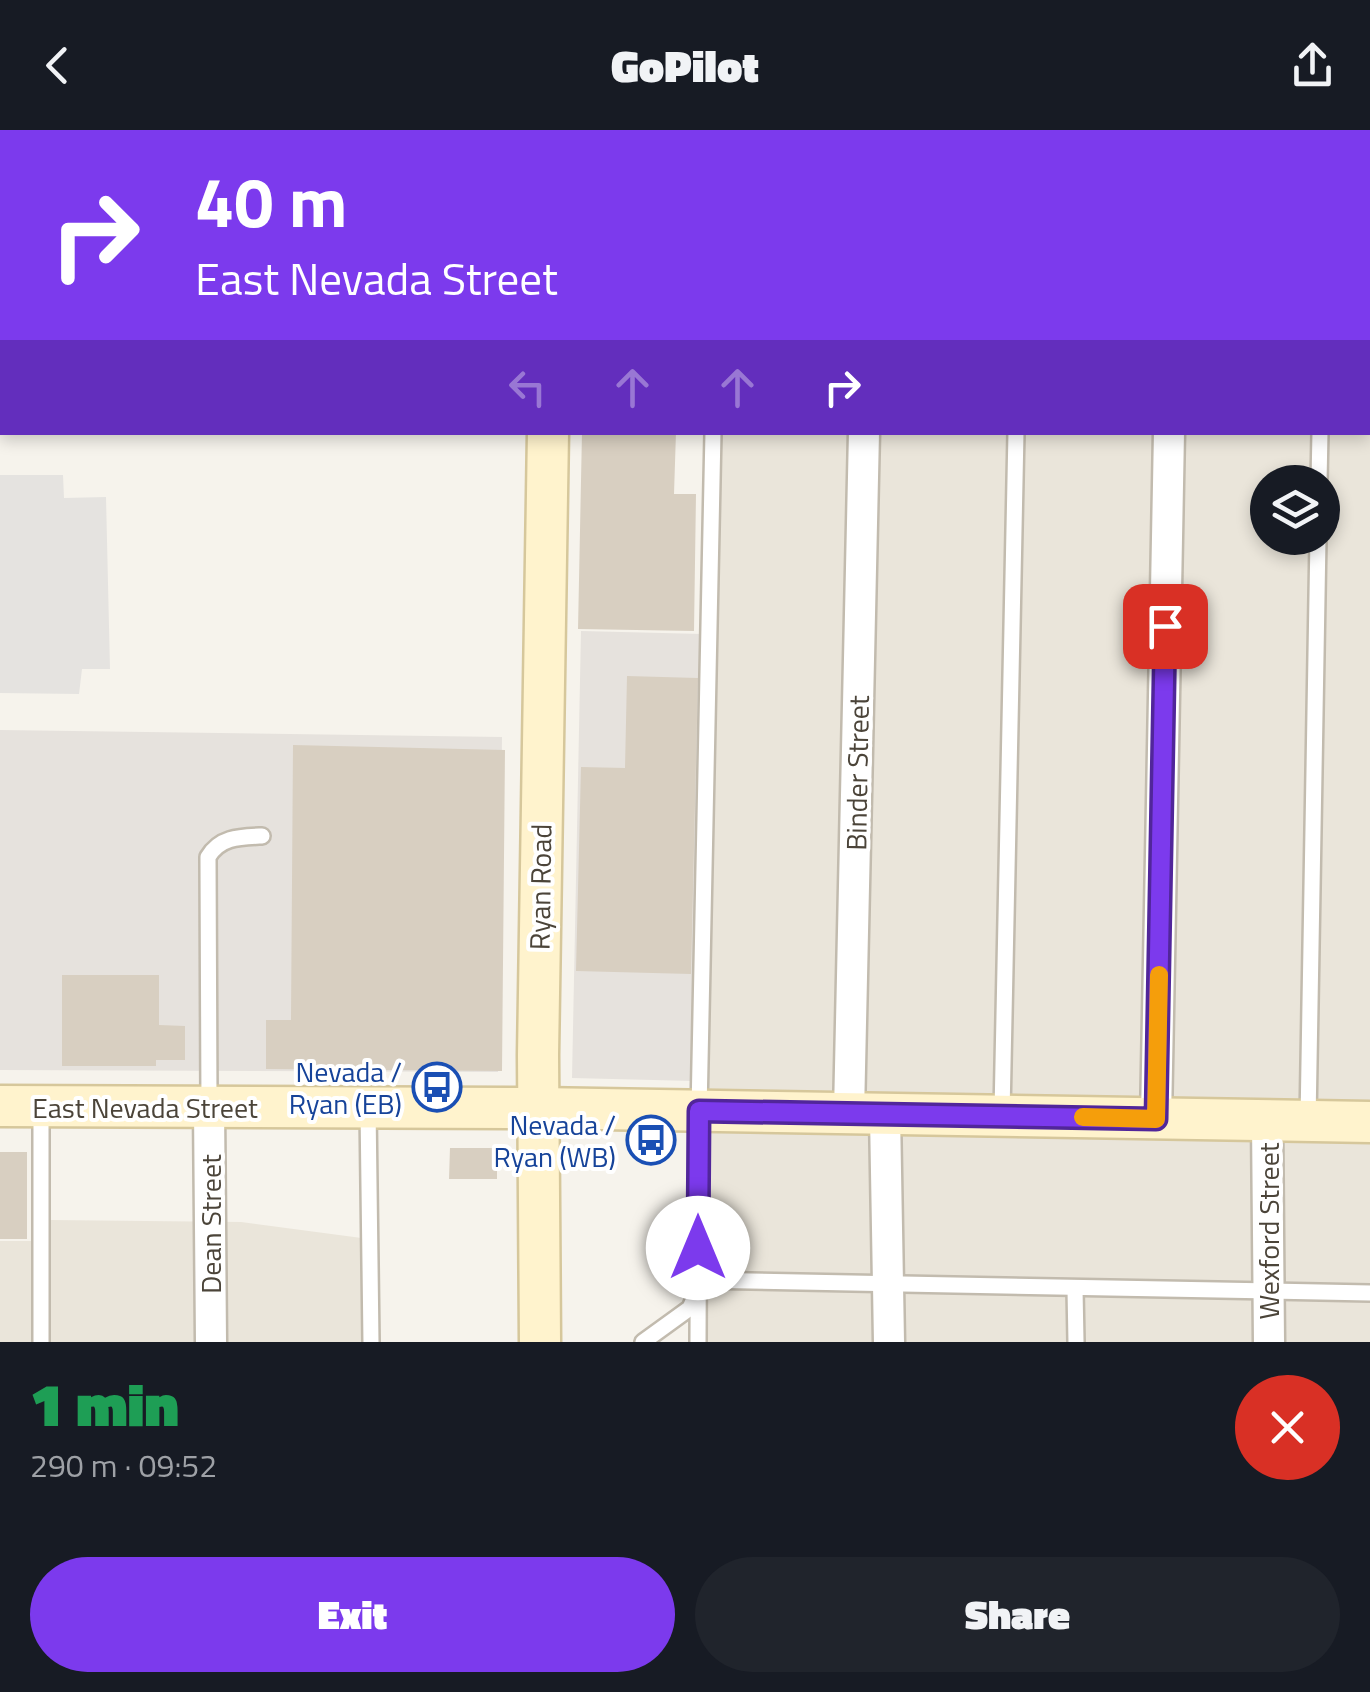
<!DOCTYPE html>
<html lang="en">
<head>
<meta charset="utf-8">
<style>
	body { margin:0; font-family:"Titillium Web",sans-serif; background:#20242c; color:#f1f3f6; height:100vh; display:flex; flex-direction:column; font-size:38px; white-space:nowrap }
	* { box-sizing:border-box; margin:0 }
	p { font-size:32px; color:#9ea1a6 }
	.icon { flex:none; width:55px; height:55px; fill:none; stroke:currentColor; stroke-width:2; stroke-linecap:round; stroke-linejoin:round }
	.map { position:relative; height:1212px; overflow:hidden }
	.drawer { display:flex; flex-direction:column; background:#171b24; flex:1 }
	.drawer>* { flex:none }
	.top-card { position:absolute; left:0px; top:0px; width:1370px; height:305px; box-shadow:0 5px 15px #0003; background:#7c3aed; color:#fff; overflow:hidden }
	.controls { position:absolute; left:1250px; top:335px; display:grid; gap:20px }
	.controls a { display:grid; place-items:center; width:90px; height:90px; border-radius:50%; background:#171b24; box-shadow:0 5px 15px #0003; font-size:50px }
	.pin { position:absolute; display:grid; place-items:center; width:85px; height:85px; color:#fff; margin:-42px; border-radius:20px; box-shadow:0 5px 15px #0006 }
	.me { position:absolute; width:110px; margin:-55px; rotate:0deg; stroke-linejoin:round; filter:drop-shadow(0 0 8px #0008) }
	.turn { display:flex; align-items:center; gap:35px; height:210px; padding:0 30px; font-size:45px }
	.turn .icon { width:130px; height:130px; stroke-width:2.5 }
	.turn b { display:block; font-size:70px; line-height:85px }
	.lanes { display:flex; align-items:center; height:95px; padding:0 30px; background:#0003; justify-content:center; gap:50px; direction:ltr }
	.lanes .off { opacity:.35 }
	.round { display:grid; place-items:center; flex:none; width:105px; height:105px; border-radius:52px; background:#20242c }
	.head { display:flex; align-items:center; justify-content:space-between; height:170px; padding:0 30px }
	h1 { font-size:60px; font-weight:800; line-height:75px; color:#1e9e55 }
	.action { display:flex; gap:20px; margin-top:auto; padding:20px 30px }
	.action a { flex:1; height:115px; border-radius:60px; background:#7c3aed; color:#fff; font-size:40px; font-weight:800; line-height:115px; text-align:center }
	.action a+a { background:#20242c; color:#f1f3f6 }
	header { display:flex; justify-content:space-between; align-items:center; height:130px; padding:0 30px; background:#171b24; font-size:45px; font-weight:800 }
	.map>svg:first-child { display:block }
	.residential { fill:#eae5da; fill-rule:evenodd }
	.industrial { fill:#e6e2dd }
	.parking { fill:#e5e3e0 }
	.building { fill:#d8cfc1 }
	.lines { fill:none; stroke-linecap:round; stroke-linejoin:round }
	.lane-casing { stroke:#c2bbae; stroke-width:20 }
	.street-casing { stroke:#c2bbae; stroke-width:35 }
	.secondary-casing { stroke:#d6c79b; stroke-width:45 }
	.lane { stroke:#fff; stroke-width:15 }
	.street { stroke:#fff; stroke-width:30 }
	.secondary { stroke:#fff3cd; stroke-width:40 }
	.route-casing { stroke:#51269a; stroke-width:25 }
	.route { stroke:#7c3aed; stroke-width:18 }
	.slow { stroke:#f59e0b; stroke-width:18 }
	.labels { text-anchor:middle; dominant-baseline:central; stroke-width:8; stroke-linejoin:round; paint-order:stroke }
	.street-label { font-size:28px; fill:#4b4439; stroke:#fff }
	.transit-label { font-size:28px; fill:#164399; stroke:#fff; text-anchor:end }
</style>
</head>
<body>
<header><svg class="icon" aria-label="back" viewBox="0 0 24 24"><path d="M15 5l-7 7 7 7"/></svg>GoPilot<svg class="icon" aria-label="share" viewBox="0 0 24 24"><path d="M12 15V3M7 8l5-5 5 5M5 13v7h14v-7"/></svg></header>
<div class="map">
<svg width="1370" height="1212" viewBox="0 0 1370 1212">
	<rect width="100%" height="100%" fill="#f6f3ec"/>
	<g class="residential">
		<path d="M705,0H1370V1212H692L703,504V303L1368,302V2ZM1268,352H1322V408H1268Z"/>
		<path d="M50,1090L241,1092L369,1109L368,1212H0V1111H50Z"/>
	</g>
	<g class="industrial">
		<path d="M581,501L703,504L694,951L572,948Z"/>
		<path d="M0,600L502,607L498,942L0,940Z"/>
	</g>
	<path class="parking" d="M0,345H63L64,368L106,367L110,539H82L79,564L0,563Z"/>
	<g class="building">
		<path d="M582,302H676L674,364H696L694,501L578,499Z"/>
		<path d="M627,546L698,548L691,844L576,841L581,637L625,638Z"/>
		<path d="M293,615L505,620L502,941L266,939V890H291Z"/>
		<path d="M62,845H159V895L185,896V930H156V936H62Z"/>
		<path d="M450,1018H497V1049H449Z"/>
		<rect x="0" y="1022" width="27" height="87"/>
	</g>
	<g class="lines">
		<g class="lane-casing">
			<g id="lane">
				<path d="M1368,66H1370"/>
				<path d="M1319,352L1320,302"/>
				<path d="M209,973L208,727C220,707 239,707 262,706"/>
				<path d="M368,977L371,1212"/>
				<path d="M41,980V1212"/>
				<path d="M1002,983L1016,302"/>
				<path d="M1308,991L1318,408"/>
				<path d="M698,1150L1370,1163"/>
				<path d="M1075,1159L1076,1212"/>
				<path d="M643,1212L690,1178L696,1164"/>
				<path d="M698,1212L699,981L713,302"/>
			</g>
		</g>
		<g class="street-casing">
			<g id="street">
				<path d="M1368,210H1370"/>
				<path d="M209,977L211,1212"/>
				<path d="M849,983L864,302"/>
				<path d="M885,984L889,1212"/>
				<path d="M1156,989L1169,302"/>
				<path d="M1267,990L1269,1212"/>
			</g>
		</g>
		<g class="secondary-casing">
			<g id="secondary">
				<path d="M553,2V0"/>
				<path d="M0,976L539,978L1370,992"/>
				<path d="M540,1212L538,925L548,302"/>
			</g>
		</g>
		<use href="#lane" class="lane"/>
		<use href="#street" class="street"/>
		<use href="#secondary" class="secondary"/>
	</g>
	<g class="lines">
		<g class="route-casing">
			<path id="route" d="M698,1118L699,981L1156,989L1165,496"/>
		</g>
		<use href="#route" class="route"/>
		<path class="slow" d="M1083,987L1156,989L1159,845"/>
	</g>
	<defs>
		<g id="bus-ring" transform="scale(2.5)"><circle r="9.5" fill="#fff" stroke="#1a4fb4" stroke-width="1.5"/><path d="M-5-6H5V4H4V6H2V4H-2V6H-4V4H-5ZM-3.5-4V0h7V-4ZM-3.5 1.2v1.5H-2V1.2ZM2 1.2v1.5H3.5V1.2Z" fill="#1a4fb4"/></g>
	</defs>
	<g fill-rule="evenodd">
		<use href="#bus-ring" x="437" y="957"/>
		<use href="#bus-ring" x="651" y="1010"/>
	</g>
	<g class="labels">
		<g class="street-label">
			<text transform="translate(857 643) rotate(-89)">Binder Street</text>
			<text transform="translate(540 757) rotate(-89)">Ryan Road</text>
			<text x="145" y="977">East Nevada Street</text>
			<text transform="translate(210 1094) rotate(-90)">Dean Street</text>
			<text transform="translate(1268 1101) rotate(-90)">Wexford Street</text>
		</g>
		<g class="transit-label">
			<text x="402" y="941">Nevada /<tspan x="402" dy="32">Ryan (EB)</tspan></text>
			<text x="616" y="994">Nevada /<tspan x="616" dy="32">Ryan (WB)</tspan></text>
		</g>
	</g>
</svg>
<div class="controls">
<a><svg class="icon" aria-label="layers" viewBox="0 0 24 24"><path d="M12 4l9 5-9 5-9-5zM3 14l9 5 9-5"/></svg></a>
</div>
<div class="pin" style="left:1165px;top:496px;background:#d93025"><svg class="icon" aria-label="arrive" viewBox="0 0 24 24"><path d="M6 21V4h12l-3 4 3 4H6"/></svg></div>
<svg class="me" style="left:698px;top:1118px" viewBox="-20 -20 40 40"><circle r="19" fill="#fff"/><path d="M0-13L10 11 0 6-10 11z" fill="#7c3aed"/></svg>
<div class="top-card">
<div class="turn"><svg class="icon" aria-label="right" viewBox="0 0 24 24"><path d="M7 20v-9h11M14 6l5 5-5 5"/></svg><div><b>40 m</b>East Nevada Street</div></div>
<div class="lanes"><svg class="icon off" aria-label="left" viewBox="0 0 24 24"><path d="M17 20v-9H6M10 6l-5 5 5 5"/></svg><svg class="icon off" aria-label="ahead" viewBox="0 0 24 24"><path d="M12 20V5M6 11l6-6 6 6"/></svg><svg class="icon off" aria-label="ahead" viewBox="0 0 24 24"><path d="M12 20V5M6 11l6-6 6 6"/></svg><svg class="icon" aria-label="right" viewBox="0 0 24 24"><path d="M7 20v-9h11M14 6l5 5-5 5"/></svg></div>
</div>
</div>
<section class="drawer">
<div class="head"><div><h1>1 min</h1><p>290 m · 09:52</p></div><a class="round" style="background:#d93025;color:#fff"><svg class="icon" aria-label="close" viewBox="0 0 24 24"><path d="M6 6l12 12M18 6L6 18"/></svg></a></div>
<div class="action"><a>Exit</a><a>Share</a></div>
</section>
</body>
</html>
